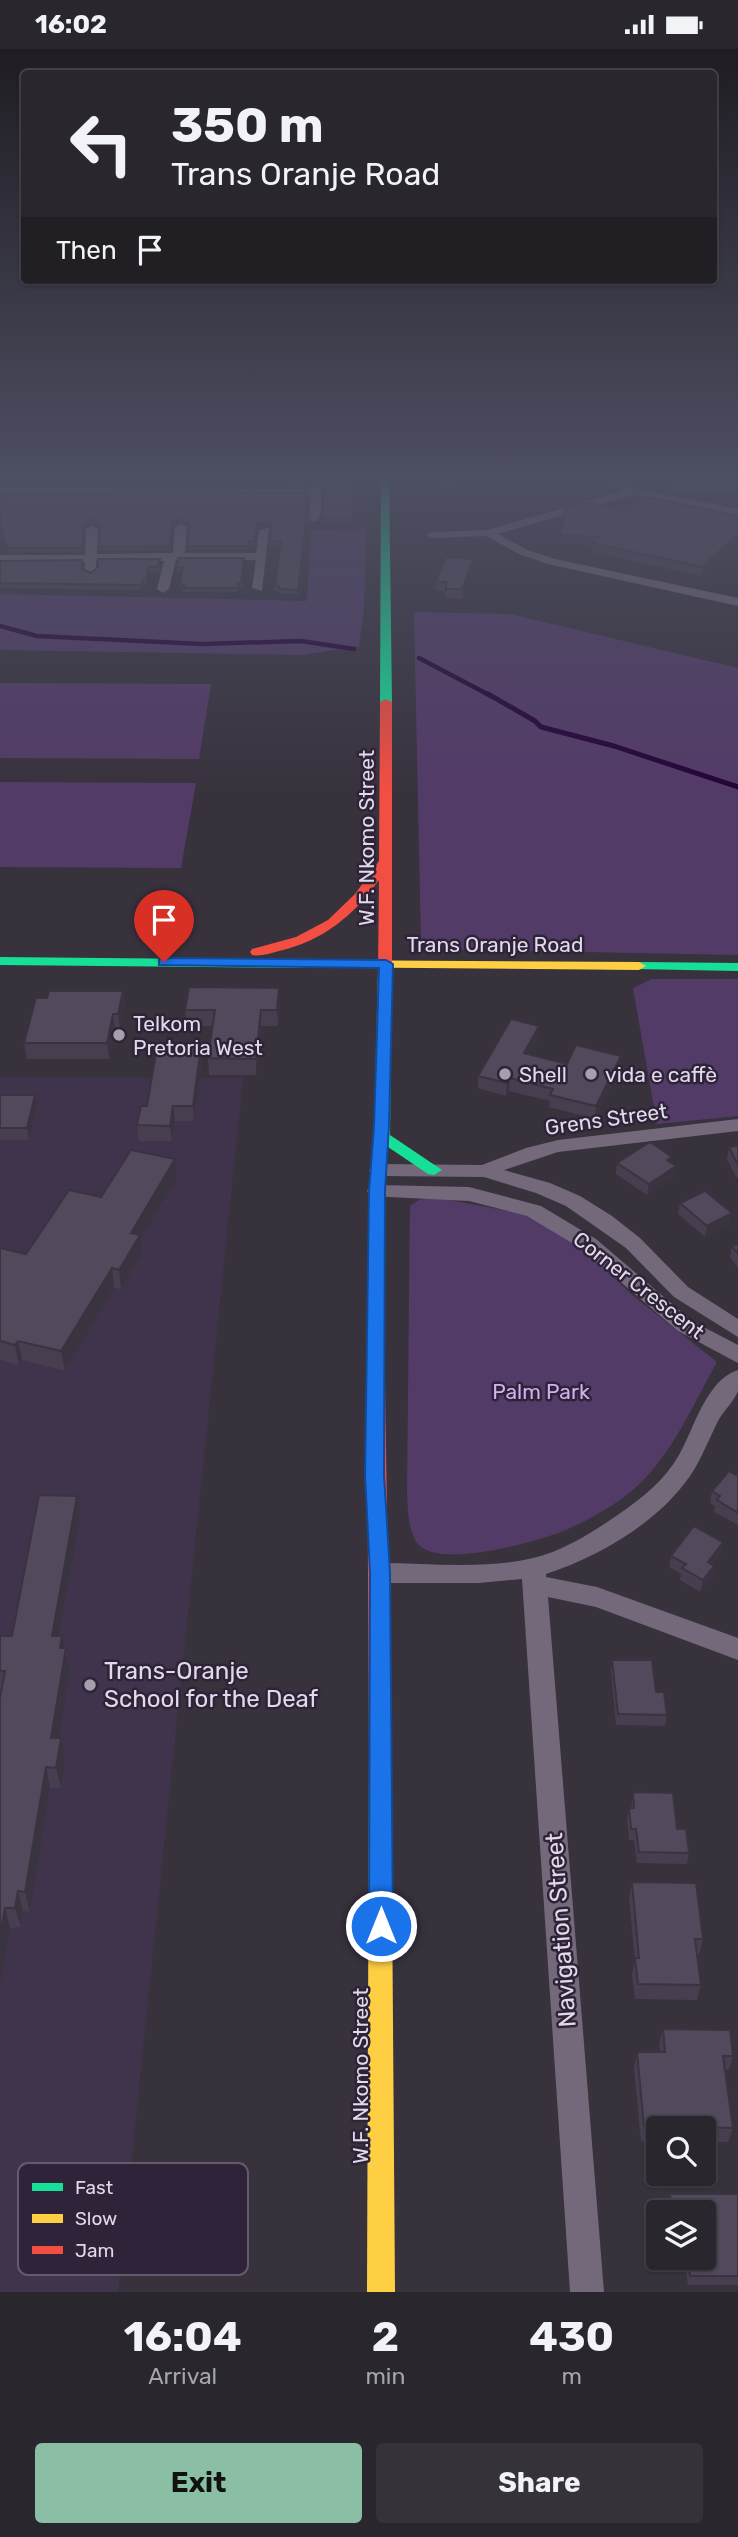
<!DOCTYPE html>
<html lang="en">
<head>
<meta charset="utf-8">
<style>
	body { margin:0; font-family:Rubik,sans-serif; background:#36323a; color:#f1f3f6; height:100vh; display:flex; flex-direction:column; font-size:26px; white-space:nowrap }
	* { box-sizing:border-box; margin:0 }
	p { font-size:23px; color:#a5a5aa }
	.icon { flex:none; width:38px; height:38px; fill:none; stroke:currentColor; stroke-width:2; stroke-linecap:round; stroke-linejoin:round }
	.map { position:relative; height:2243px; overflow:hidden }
	.sheet { display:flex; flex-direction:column; background:#2a262e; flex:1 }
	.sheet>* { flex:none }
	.banner { position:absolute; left:21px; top:21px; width:696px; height:214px; border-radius:7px; box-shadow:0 2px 5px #0004,0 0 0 2px #46434a; background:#2a262e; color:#f1f3f6; overflow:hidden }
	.fabs { position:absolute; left:646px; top:2067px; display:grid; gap:14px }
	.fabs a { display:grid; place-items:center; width:70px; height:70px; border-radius:7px; background:#2a262e; box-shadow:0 2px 5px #0004,0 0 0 2px #46434a; font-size:35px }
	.pin { position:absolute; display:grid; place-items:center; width:60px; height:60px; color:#fff; margin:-72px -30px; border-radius:50% 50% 50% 0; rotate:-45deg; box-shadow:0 0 7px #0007 }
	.pin .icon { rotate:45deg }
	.me { position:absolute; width:77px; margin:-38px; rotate:0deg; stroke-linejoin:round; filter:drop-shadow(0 0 5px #0008) }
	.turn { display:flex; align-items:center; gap:24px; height:147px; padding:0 35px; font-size:32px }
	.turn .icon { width:91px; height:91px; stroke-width:2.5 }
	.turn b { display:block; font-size:49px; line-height:60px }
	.then { display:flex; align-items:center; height:66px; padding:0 35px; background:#0003; gap:14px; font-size:26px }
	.eta { display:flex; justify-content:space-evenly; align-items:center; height:119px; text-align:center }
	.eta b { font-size:42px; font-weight:700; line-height:49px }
	.action { display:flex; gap:14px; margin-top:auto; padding:14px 35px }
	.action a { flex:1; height:80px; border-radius:7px; background:#8abfa5; color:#111; font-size:28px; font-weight:700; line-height:80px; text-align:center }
	.action a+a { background:#36323a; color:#f1f3f6 }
	.status { display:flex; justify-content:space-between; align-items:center; height:49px; padding:0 35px; background:#2a262e; direction:ltr }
	.status svg { height:19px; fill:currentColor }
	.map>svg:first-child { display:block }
	.built { fill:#40334c }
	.green { fill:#533b68 }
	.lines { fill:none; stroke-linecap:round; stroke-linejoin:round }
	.stream-far1 { stroke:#250439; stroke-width:4.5 }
	.stream { stroke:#250439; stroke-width:5 }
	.street { fill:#73697a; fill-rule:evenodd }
	.fast { fill:#16e098; fill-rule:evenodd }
	.slow { fill:#ffcf43; fill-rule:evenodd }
	.jam { fill:#f24e42; fill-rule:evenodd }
	.wall { fill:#473f4f }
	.shaded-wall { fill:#3a3340 }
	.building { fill:#53495c; stroke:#3a3340; stroke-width:2 }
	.route { fill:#1a73e8; stroke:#114b97; stroke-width:2 }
	.poi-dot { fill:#a69fac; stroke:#2e2338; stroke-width:2.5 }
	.labels { text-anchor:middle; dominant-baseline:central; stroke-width:5; stroke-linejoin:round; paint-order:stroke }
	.street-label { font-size:21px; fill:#e1dae8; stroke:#2e2338 }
	.poi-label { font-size:21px; fill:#e1dae8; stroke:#2e2338; text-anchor:start }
	.park-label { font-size:21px; fill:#d1b0f0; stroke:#2e2338 }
	.near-poi-label { font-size:24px; fill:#e1dae8; stroke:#2e2338; text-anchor:start }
	.near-street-label { font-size:24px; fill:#e1dae8; stroke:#2e2338 }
	.key { fill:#2e2338; stroke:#645a6d; stroke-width:2 }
	.key-label { font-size:19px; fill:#e1dae8 }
</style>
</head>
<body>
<div class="status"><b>16:02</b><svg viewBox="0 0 49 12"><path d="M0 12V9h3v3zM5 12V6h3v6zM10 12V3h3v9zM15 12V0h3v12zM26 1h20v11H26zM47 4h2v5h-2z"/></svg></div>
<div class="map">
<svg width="738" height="2243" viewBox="0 0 738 2243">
	<rect width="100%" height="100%" fill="#38323d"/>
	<path class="built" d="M0,1028L243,1029L118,2243H0Z"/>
	<g class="green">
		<path d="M366,480L364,559L359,597L303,606L0,601V545L307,552L311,481Z"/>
		<path d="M414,563L510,565L738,619V906L431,900L421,894Z"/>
		<path d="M0,634L211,635L199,710L0,709Z"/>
		<path d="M0,733L196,734L181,819L0,818Z"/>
		<path d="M652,930H738V1067L657,1075L633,939Z"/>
		<path d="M433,1148L520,1164L551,1178L586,1201L632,1246L717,1313C691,1359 668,1416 624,1448C608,1460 586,1472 568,1480C540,1492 443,1520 419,1496C408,1484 408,1461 407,1445L410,1157L419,1151Z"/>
	</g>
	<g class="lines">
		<g class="stream-far1">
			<path d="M0,577L37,587L202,595L301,592L354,600"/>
			<path d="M419,609L491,647"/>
		</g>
		<path class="stream" d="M488,645L535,672L541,678L614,697L738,738"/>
		<g class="street">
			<path d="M313,426H323L320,470L314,473L308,470L311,446L0,445V439L311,440Z"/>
			<path d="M597,426H610L636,440L738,460V466L633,446L498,485L527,501L555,510L738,549V557L548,515L519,505L486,487L432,489L426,486L432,483L487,481L624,442Z"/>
			<path d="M181,475L187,478L185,504H256L259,481L269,479L262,542L252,539L256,511H176L169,540L163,544L157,540L164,512H96V523L90,527L84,523L85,513L0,514V506H85L86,480L92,477L98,480L97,505L173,504L175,478Z"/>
			<path d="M738,1070V1082L558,1103L504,1121L550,1134L580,1147L612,1167L640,1189L688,1238L738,1270V1288L674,1248L626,1199L566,1157L536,1144L484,1128L379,1127L372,1125L369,1121L372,1117L379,1115L482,1116L526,1099L558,1091Z"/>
			<path d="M377,1136L469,1138L541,1157L596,1190L692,1272L738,1296V1314L678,1282L582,1200L527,1167L469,1152L370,1147L367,1142L370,1137Z"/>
			<path d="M738,1321C738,1327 738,1337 738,1342C734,1353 722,1363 717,1374C707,1394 699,1417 684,1435C652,1477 595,1509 546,1525V1528L597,1538L738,1589V1611L596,1558L548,1548L604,2243H570L522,1530L479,1534H380L371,1531L368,1524L371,1517L380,1514C433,1514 493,1522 544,1506C571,1497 596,1481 619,1465C642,1449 665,1431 679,1406C694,1380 706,1331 738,1321Z"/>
		</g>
		<g class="fast">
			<path d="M381,426H389L392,653L386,656L380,653Z"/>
			<path d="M0,908L308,911L315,915L308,919L0,916Z"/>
			<path d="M639,913L738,914V922L634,920L632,917Z"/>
			<path d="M385,916L392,920L390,1086L442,1121L434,1126L428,1125L388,1098L385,1142V1335L382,1340H370L367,1335L369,1142L374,1077L378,920Z"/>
		</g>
		<g class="slow">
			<path d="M308,911L639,913L646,917L639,921L303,918L301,915Z"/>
			<path d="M380,1700L388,1703L391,1710L395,2243H367L369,1710L372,1703Z"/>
		</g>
		<g class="jam">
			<path d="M386,650L392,653V920L385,924L378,920L379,831C353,867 323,892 279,902C270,904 261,908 252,906L250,903L252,900L296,888L328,871L355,845L379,812L380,653Z"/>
			<path d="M376,1328L382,1330L385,1335L391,1710L388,1717L380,1720L372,1717L369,1710L367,1335L370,1330Z"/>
		</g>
	</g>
	<g class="wall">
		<path d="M0,426H311L309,437L0,436Z"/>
		<path d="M355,426L352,473H319V469Z"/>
		<path d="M436,426H456L457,447L445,440H437Z"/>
		<path d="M520,426H571V429L543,437Z"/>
		<path d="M738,426V442H667V429Z"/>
		<path d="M0,443L308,444L306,466L309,469V473H306L298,545H279V542H275L281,496H270L271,479L268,476L257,479L254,496H250L248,501H188L189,476L180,473L172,478L171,501L100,502V480L91,475L83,480L82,503H8L0,478Z"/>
		<path d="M626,462L738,467L702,527L591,503L592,496L560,495V486Z"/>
		<path d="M244,509L242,538H238V543H183V540H180V535L182,523H176V518Z"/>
		<path d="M473,510V519L462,550L446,549V542H435L436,533Z"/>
		<path d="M0,512L82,520L91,524L161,515L159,523L149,522L146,536H143L142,541H108L0,539Z"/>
		<path d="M123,942L125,958L120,981H115L109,1010H27L24,994L47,949Z"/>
		<path d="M280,955L278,977H261L256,1026H209L208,1009L212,977H187L185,961Z"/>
		<path d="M539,977L538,990L529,1006L567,1015L620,1020L595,1070L549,1058L550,1052L509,1042L506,1047L478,1039V1027Z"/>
		<path d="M202,1013L194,1072H175L172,1092H139L137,1076L147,1057Z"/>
		<path d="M0,1046L37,1057L29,1091H0Z"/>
		<path d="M738,1097V1128H736L727,1110L729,1098Z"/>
		<path d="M175,1110L177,1129L141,1190L142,1205L121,1240L114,1239L65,1322L22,1311L19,1316L0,1311V1199L26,1205L101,1148Z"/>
		<path d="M617,1114H671L674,1128L647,1146L616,1125Z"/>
		<path d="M680,1154L730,1176L705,1188L678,1165Z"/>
		<path d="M738,1195V1219L730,1208L732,1197Z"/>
		<path d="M738,1424V1476L714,1463L715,1457L710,1454L712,1442Z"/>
		<path d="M77,1447L80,1468L60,1587L64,1599H66L70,1620L58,1689L65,1710L61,1739H50L30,1863L23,1862L21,1878L10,1879L0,1937L1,1643H0V1587H12Z"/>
		<path d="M723,1493L721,1505L712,1516L714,1517L712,1529L700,1543L680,1531L681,1525L669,1518L671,1507Z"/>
		<path d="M612,1611L667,1666L665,1677L616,1676L611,1622Z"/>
		<path d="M633,1743L677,1780L689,1804L687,1815L637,1814L634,1791H629L627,1770L629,1759H631Z"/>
		<path d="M632,1833L703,1890L699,1906H697L701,1936L697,1951L635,1950L632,1925L635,1912L629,1849Z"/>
		<path d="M663,1980L733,2007L729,2021H725L733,2079L728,2093H704V2079H658V2092H641L634,2018L637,2003H660L659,1995Z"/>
		<path d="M670,2145H738V2236H688L684,2208H704V2163H668L667,2154Z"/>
	</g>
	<g class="shaded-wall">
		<path d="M553,426H571V429L543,437L544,429Z"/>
		<path d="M179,468L180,473L172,478L171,501L172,473Z"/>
		<path d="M90,470L91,475L83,480L82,503L83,475Z"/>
		<path d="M268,472V476L257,479L254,496L257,475Z"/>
		<path d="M738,485V493L702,527L703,518Z"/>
		<path d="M473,510V519L462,550V540Z"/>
		<path d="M279,939L280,955L278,977L277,961Z"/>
		<path d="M123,942L125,958L120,981L118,965Z"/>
		<path d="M261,961V977L256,1026V1010Z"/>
		<path d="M113,965L115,981L109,1010L107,994Z"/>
		<path d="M539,977L538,990L523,1017L524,1004Z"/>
		<path d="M201,998L202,1013L194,1072L193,1057Z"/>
		<path d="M621,1007L620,1020L595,1070L596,1057Z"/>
		<path d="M510,1029L509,1042L506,1047L507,1034Z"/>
		<path d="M35,1046L37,1057L29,1091L27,1079Z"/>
		<path d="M173,1057L175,1072L172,1092L170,1077Z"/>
		<path d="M175,1110L177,1129L141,1190L142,1205L121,1240L119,1221L131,1184Z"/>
		<path d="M676,1117L674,1128L647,1146L649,1135Z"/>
		<path d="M732,1164L730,1176L705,1188L707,1177Z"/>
		<path d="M112,1219L114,1239L65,1322L61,1302Z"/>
		<path d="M18,1292L22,1311L19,1316L15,1296Z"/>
		<path d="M77,1447L80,1468L56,1608L52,1587Z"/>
		<path d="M723,1493L721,1505L705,1525L708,1513Z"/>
		<path d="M714,1517L712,1529L700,1543L703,1531Z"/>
		<path d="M62,1587L70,1620L55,1710L51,1689Z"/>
		<path d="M61,1689L65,1710L61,1739L56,1719Z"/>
		<path d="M46,1718L50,1739L30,1863L25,1843Z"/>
		<path d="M18,1842L23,1862L21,1878L15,1859Z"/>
		<path d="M5,1859L10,1879L0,1937V1886Z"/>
	</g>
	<g class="building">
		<path d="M0,426H310L309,433L0,432Z"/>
		<path d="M325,426H355L352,469H319L323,466Z"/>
		<path d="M437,426H456L458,439L445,432H437Z"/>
		<path d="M539,426H553L544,429Z"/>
		<path d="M679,426H738V435H668L667,429Z"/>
		<path d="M0,443L308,444L305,465L309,469H306L298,541L279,540V537H275L281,492H270L271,475L268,472L257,475L254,492H249L248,497H188L189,472L179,468L172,473L170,497L99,498L100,475L90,470L83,475L82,499H7L0,475Z"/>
		<path d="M646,448L738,467V485L703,518L592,494L599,488L560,486L566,460L588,454L626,462Z"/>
		<path d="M446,508L473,510L462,540H446V533H436Z"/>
		<path d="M178,509H244L241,534H238V539H183L184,536L180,535L183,518H176Z"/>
		<path d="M98,510H160L158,518H148L146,531H143L141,536L0,534V512L82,511V520L91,524L98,518Z"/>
		<path d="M189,938L279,939L277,961H261L256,1010L208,1009L215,961H185Z"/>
		<path d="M49,942H123L118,965H113L107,994H24L36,949H47Z"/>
		<path d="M511,970L539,977L524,1004L567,1015L576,996L621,1007L596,1057L550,1046L553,1040L510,1029L507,1034L478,1027Z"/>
		<path d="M157,998H201L193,1057H173L170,1077L137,1076L141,1057H147Z"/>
		<path d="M0,1046H35L27,1079H0Z"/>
		<path d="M650,1093L672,1108L667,1111L676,1117L649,1135L617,1114Z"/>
		<path d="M738,1097V1116L729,1098Z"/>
		<path d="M131,1101L175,1110L131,1184L140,1186L119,1221L112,1219L61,1302L18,1292L15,1296L0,1292V1199L26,1205L69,1141L101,1148Z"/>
		<path d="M705,1142L732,1164L707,1177L680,1154Z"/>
		<path d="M738,1195V1205L732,1197Z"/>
		<path d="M729,1422L736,1426L738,1424V1464L717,1451L720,1447L712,1442Z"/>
		<path d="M39,1446L77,1447L52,1587H62L60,1599H66L51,1689H61L56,1719L46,1718L25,1843L18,1842L15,1859H5L0,1886V1649L5,1622H0V1587H12Z"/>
		<path d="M694,1477L723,1493L708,1513L714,1517L703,1531L682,1519L686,1515L671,1507Z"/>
		<path d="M612,1611H652L656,1643H664L667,1666L618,1665Z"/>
		<path d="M633,1743L673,1744L677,1780H686L689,1804L639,1803L636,1780H631L629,1759H634Z"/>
		<path d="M632,1833L696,1834L703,1890H695L701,1936L638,1935L635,1909H639Z"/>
		<path d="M663,1980L730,1981L733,2007H723L733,2079L644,2077L637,2003H665Z"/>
		<path d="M670,2145H738V2227H690L688,2208H704V2163H672Z"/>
	</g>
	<linearGradient id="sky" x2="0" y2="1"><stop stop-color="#1f1c22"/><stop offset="0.58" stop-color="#4d4f62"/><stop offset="1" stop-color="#4d4f62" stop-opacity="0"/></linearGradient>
	<rect width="738" height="740" fill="url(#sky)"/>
	<path class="route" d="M164,909L386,911L393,915L389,1077L385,1142L384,1426L390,1524L393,1877L389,1885L381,1888L372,1885L369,1877L370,1524L365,1426L369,1142L374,1077L379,919L159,916V910Z"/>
	<g class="poi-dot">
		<circle cx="119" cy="986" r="7"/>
		<circle cx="505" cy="1025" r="7"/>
		<circle cx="591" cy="1025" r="7"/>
		<circle cx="90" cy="1636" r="7"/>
	</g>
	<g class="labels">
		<g class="street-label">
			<text transform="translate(366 789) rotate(-90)">W.F. Nkomo Street</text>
			<text x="495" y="895">Trans Oranje Road</text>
			<text transform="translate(606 1070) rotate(-8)">Grens Street</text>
			<text transform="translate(639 1236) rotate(38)">Corner Crescent</text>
			<text transform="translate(360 2027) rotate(-90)">W.F. Nkomo Street</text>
		</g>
		<g class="poi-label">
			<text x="133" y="974">Telkom<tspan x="133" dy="24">Pretoria West</tspan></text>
			<text x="519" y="1025">Shell</text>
			<text x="605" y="1025">vida e caffè</text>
		</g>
		<g class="park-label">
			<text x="541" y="1342">Palm Park</text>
		</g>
		<g class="near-poi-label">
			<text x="104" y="1622">Trans-Oranje<tspan x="104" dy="28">School for the Deaf</tspan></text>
		</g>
		<g class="near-street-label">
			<text transform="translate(561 1881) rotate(-94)">Navigation Street</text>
		</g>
	</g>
	<rect x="18" y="2114" width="230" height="112" rx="10" class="key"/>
	<rect x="32" y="2134" width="31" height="8" fill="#16e098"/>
	<rect x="32" y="2165" width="31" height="9" fill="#ffcf43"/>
	<rect x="32" y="2197" width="31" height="8" fill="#f24e42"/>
	<g class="key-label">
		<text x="75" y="2145">Fast</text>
		<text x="75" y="2176">Slow</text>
		<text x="75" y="2208">Jam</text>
	</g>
</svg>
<div class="fabs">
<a><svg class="icon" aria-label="search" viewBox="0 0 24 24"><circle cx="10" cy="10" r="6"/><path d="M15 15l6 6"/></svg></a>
<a><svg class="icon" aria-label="layers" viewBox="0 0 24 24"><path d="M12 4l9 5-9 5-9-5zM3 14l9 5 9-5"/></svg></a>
</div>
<div class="pin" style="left:164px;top:913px;background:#d93025"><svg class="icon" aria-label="arrive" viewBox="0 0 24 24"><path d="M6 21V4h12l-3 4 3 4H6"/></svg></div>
<svg class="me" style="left:381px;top:1877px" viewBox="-20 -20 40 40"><circle r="17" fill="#1a73e8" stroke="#fff" stroke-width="3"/><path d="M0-11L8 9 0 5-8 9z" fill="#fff"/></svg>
<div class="banner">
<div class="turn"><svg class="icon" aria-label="left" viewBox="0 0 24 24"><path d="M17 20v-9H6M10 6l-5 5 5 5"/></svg><div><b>350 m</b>Trans Oranje Road</div></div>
<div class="then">Then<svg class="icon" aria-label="arrive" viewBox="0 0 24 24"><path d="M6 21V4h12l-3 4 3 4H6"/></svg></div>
</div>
</div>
<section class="sheet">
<div class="eta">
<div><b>16:04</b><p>Arrival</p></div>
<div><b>2</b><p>min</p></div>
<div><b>430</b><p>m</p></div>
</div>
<div class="action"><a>Exit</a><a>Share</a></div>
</section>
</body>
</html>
